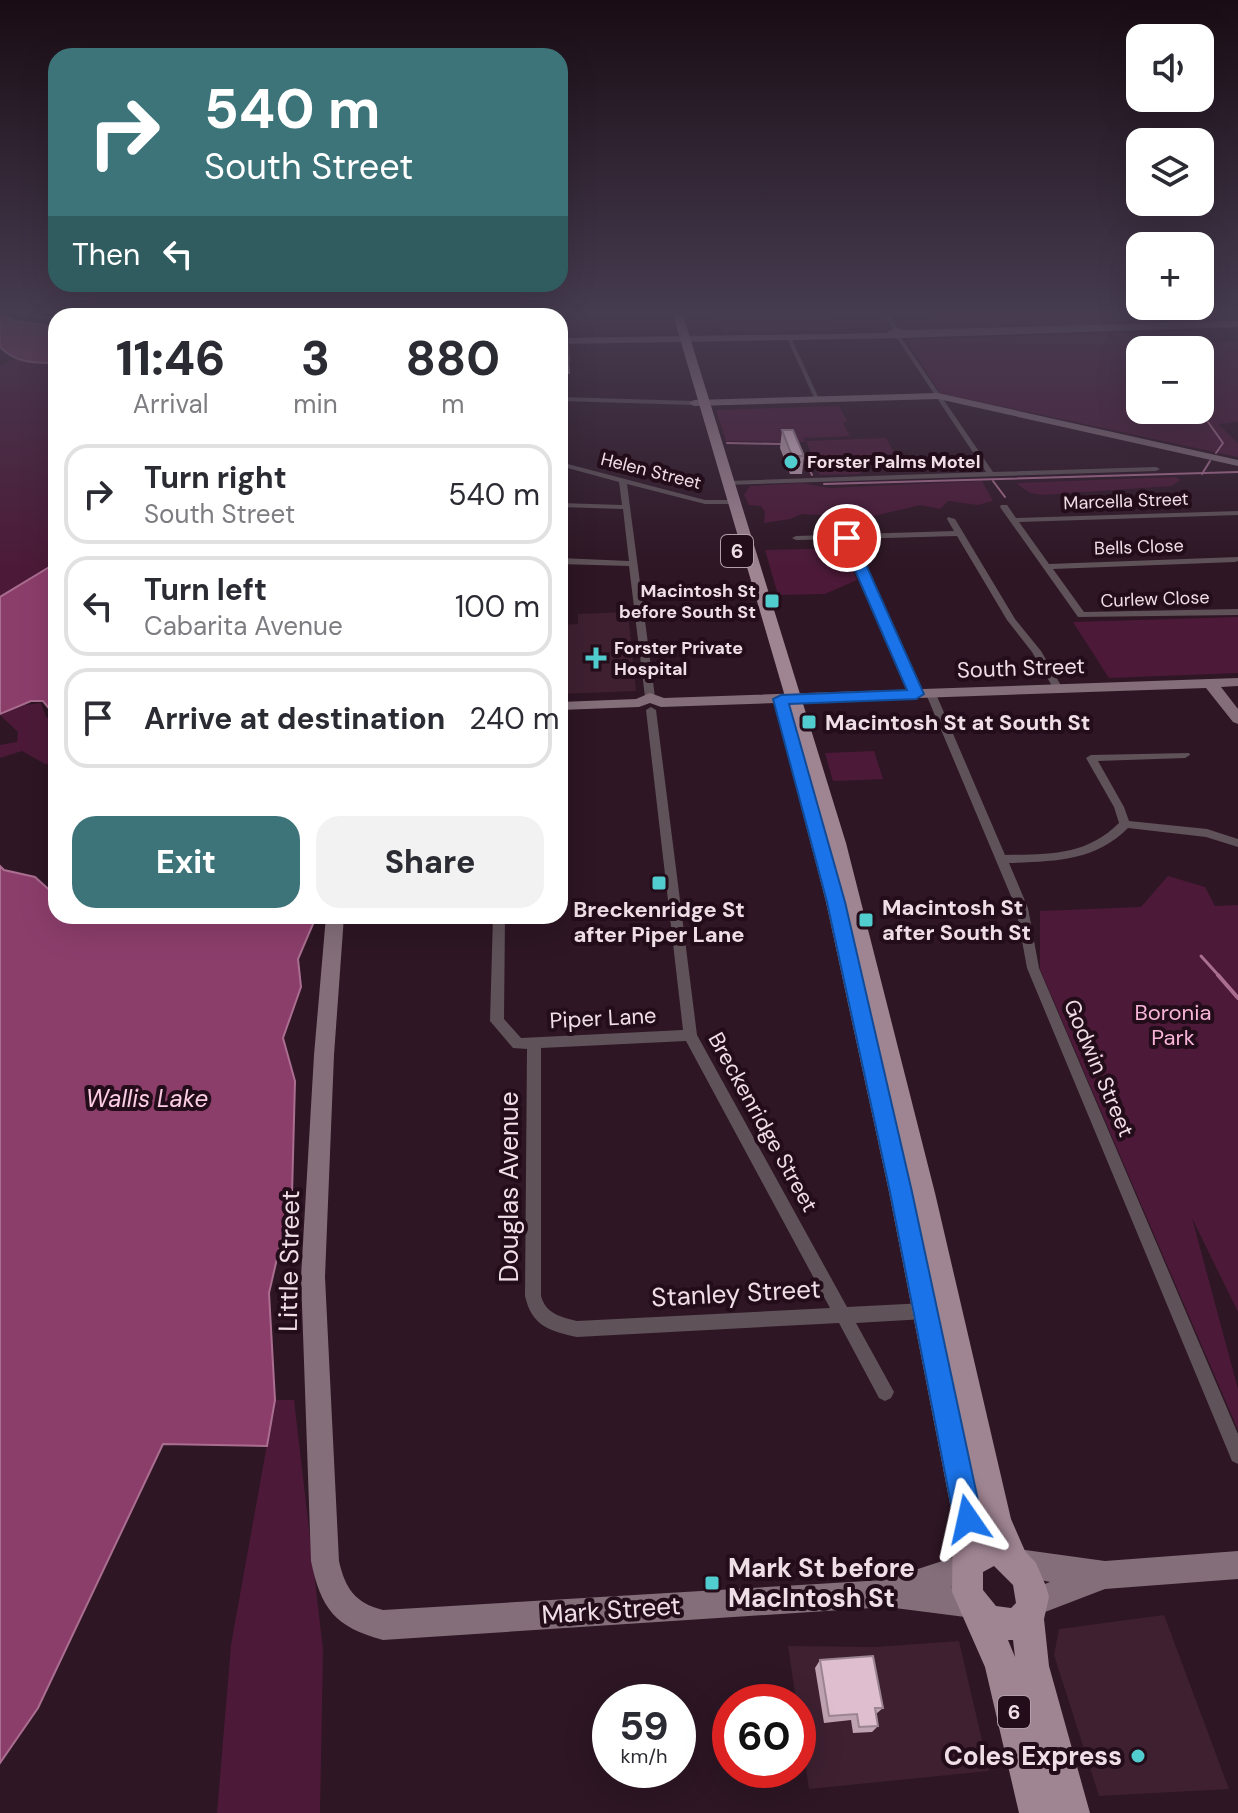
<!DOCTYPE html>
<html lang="en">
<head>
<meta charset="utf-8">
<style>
	body { margin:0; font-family:"DM Sans",sans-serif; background:#f2f2f3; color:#2b2b33; height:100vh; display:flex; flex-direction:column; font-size:30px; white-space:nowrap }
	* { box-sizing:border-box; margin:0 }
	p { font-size:26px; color:#7c7c81 }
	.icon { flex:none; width:44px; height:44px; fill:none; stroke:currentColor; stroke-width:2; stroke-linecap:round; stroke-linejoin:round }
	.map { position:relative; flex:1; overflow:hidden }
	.panel { position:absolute; left:48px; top:308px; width:520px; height:616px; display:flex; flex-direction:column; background:#fff; border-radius:24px; box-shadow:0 8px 32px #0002 }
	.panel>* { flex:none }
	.banner { position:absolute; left:48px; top:48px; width:520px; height:244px; border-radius:24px; box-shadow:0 8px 32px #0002; background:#3d7479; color:#fff; overflow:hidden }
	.fabs { position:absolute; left:1126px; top:24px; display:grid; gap:16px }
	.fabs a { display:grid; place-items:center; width:88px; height:88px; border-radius:16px; background:#fff; box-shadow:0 8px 32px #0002; font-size:40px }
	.speed { position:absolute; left:592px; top:1684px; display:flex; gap:16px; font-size:40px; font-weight:700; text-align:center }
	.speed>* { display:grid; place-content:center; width:104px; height:104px; border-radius:50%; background:#fff; box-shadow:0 8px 32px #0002; line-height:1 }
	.speed small { font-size:20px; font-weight:400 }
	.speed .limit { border:12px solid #d22; background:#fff; color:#111 }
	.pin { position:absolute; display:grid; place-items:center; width:68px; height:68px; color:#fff; margin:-34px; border:4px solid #fff; border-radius:50%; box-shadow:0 2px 8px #0007 }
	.me { position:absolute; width:88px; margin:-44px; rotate:349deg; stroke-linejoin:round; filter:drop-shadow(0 0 6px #0008) }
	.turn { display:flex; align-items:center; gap:28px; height:168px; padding:0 24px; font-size:36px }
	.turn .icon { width:104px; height:104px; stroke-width:2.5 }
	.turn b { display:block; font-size:56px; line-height:68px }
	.then { display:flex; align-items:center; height:76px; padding:0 24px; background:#0003; gap:16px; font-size:30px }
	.eta { display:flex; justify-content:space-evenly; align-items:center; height:136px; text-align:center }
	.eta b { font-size:48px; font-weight:800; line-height:56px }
	.button { display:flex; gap:16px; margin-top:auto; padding:16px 24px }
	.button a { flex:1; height:92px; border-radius:24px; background:#3d7479; color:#fff; font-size:32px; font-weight:800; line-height:92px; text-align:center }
	.button a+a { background:#f2f2f3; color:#2b2b33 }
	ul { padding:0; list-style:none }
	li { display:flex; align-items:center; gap:24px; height:100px; margin:0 16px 12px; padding:0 8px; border:4px solid #e1e1e2; border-radius:24px }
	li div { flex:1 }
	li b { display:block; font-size:30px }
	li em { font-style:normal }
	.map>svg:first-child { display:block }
	.built { fill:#3e2031 }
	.green { fill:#4c1a38; fill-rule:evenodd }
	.water { fill:#8c3e6b; stroke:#aa6e90; stroke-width:2 }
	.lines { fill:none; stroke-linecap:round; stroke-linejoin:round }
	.stream-far2 { stroke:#aa6e90; stroke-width:2 }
	.stream-far1 { stroke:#aa6e90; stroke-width:3 }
	.stream { stroke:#aa6e90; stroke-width:4 }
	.street { fill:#5f5258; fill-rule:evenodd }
	.secondary { fill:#836e79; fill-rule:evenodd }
	.primary { fill:#9f8491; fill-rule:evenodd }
	.wall { fill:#c0a3b2 }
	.building { fill:#dfbecf; stroke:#9c8591; stroke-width:2 }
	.route { fill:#1a73e8; stroke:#114b97; stroke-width:2 }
	.poi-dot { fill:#52cdcf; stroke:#240d1a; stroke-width:3 }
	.labels { text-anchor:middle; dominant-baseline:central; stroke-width:8; stroke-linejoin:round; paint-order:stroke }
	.far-poi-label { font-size:18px; font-weight:bold; fill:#efdee6; stroke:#240d1a; text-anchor:start }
	.far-street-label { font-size:18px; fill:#efdee6; stroke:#240d1a }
	.shield { fill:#240d1a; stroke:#b29fa9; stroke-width:2 }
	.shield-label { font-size:20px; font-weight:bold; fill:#efdee6 }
	.street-label { font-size:22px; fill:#efdee6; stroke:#240d1a }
	.poi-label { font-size:22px; font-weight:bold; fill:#efdee6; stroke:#240d1a; text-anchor:start }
	.park-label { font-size:22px; fill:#f8b5d8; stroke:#240d1a }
	.water-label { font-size:24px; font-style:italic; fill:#fccee5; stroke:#240d1a }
	.near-street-label { font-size:26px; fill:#efdee6; stroke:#240d1a }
	.near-poi-label { font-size:26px; font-weight:bold; fill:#efdee6; stroke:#240d1a; text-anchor:start }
</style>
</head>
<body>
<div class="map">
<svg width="1238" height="1813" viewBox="0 0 1238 1813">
	<rect width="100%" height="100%" fill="#2e1624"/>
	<g class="built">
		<path d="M718,315H824L833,330L724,332Z"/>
		<path d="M628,612L636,691L560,694V625L578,624V614Z"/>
		<path d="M1164,1615L1229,1789L1099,1796L1054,1655L1059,1629Z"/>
		<path d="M959,1641L989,1771L809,1789L788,1646L875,1647Z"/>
	</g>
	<g class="green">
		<path d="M931,315H1188L1194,320L1238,319V321L939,328Z"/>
		<path d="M1129,332L1145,345L1238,342V422L1218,424L1238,443V457L940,393L907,340ZM1140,350H1200V410H1140Z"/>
		<path d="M17,358L31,363H56V563L0,597V365Z"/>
		<path d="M839,406L847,421L843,423L850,436L804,438L805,442L726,441L716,410Z"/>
		<path d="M886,438L895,454L853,457L861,474L820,475L806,441Z"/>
		<path d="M1175,477L1181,480L1171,486L1043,495L1030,493L1016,483Z"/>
		<path d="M982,481L993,501L978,505L948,501L940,509L920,505L874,516L856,512L835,516L802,514L790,519L764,523L765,512L761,506L749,505L744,495L750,486L802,483L829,488Z"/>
		<path d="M844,548L857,580L825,594L778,595L765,550Z"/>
		<path d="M1238,617V673L1109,678L1073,622Z"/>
		<path d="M41,703L46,717L56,723V765L45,764L22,751L0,758V745L17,742L18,732L0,715L24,705Z"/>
		<path d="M874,751L883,779L833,781L825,753Z"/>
		<path d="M1168,876L1205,887L1215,906L1238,905V1312L1192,1218L1238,1389V1430L1040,969V911L1141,907Z"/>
		<path d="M275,1400H294L323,1650L320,1813H217L231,1645Z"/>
	</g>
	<g class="water">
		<path d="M0,315L14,321L56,327V363C35,363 15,363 0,347Z"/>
		<path d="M56,563V717L43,701H31L0,714V597Z"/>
		<path d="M0,866L4,870L35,877L56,896V916H313V924L298,959L301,987L283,1038L295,1081L292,1194L269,1293L275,1400L267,1446L163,1444L38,1708L0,1763Z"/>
	</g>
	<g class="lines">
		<g class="stream-far2">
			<path d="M1208,422L1223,443L1216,453"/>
			<path d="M727,443L783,444"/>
			<path d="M802,453L812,475"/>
			<path d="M1202,474L1210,461"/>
			<path d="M993,481L1005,497"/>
			<path d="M824,484L1238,472"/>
		</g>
		<path class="stream-far1" d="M1201,956L1220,977"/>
		<path class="stream" d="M1218,975L1238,998"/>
		<g class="street">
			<path d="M23,315L56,316V320L26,317Z"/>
			<path d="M108,315H119L108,316Z"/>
			<path d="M443,315H450L443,316Z"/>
			<rect x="453" y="315" width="6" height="1"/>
			<path d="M884,315H890L898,331H894Z"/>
			<path d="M898,333L993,472L1156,467L1160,469L1156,471L725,485V481H728L986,472L895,335Z"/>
			<path d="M785,334L790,335L820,401L815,400Z"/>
			<path d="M560,397L694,401L697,403L694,405L560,401Z"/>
			<path d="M560,462L705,500H734L738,502L734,504H705L627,484L655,697L653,699H647L645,697L629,566L560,564V558L629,561L623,509L560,507V503L622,505L619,482L560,466Z"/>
			<path d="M1001,505H1007L1016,518L1238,511V515L1019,522L1049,564L1238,557V561L1235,562L1053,569L1084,612L1238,609V615L1078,617L1000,507Z"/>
			<path d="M948,517L955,519L1015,619L1041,651L1063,689L1061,691H1055L1032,652L1007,620L957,536L851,539L921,694L916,697L911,694L843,539L796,540L792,538L796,536L954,531L947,519Z"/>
			<path d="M931,691L936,694L1005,855C1049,854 1086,856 1119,823L1114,807L1086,758L1091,755L1189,753L1190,755L1185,758L1098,761L1124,807L1129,821L1207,829L1238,839V847L1206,837L1128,828C1094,862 1054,861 1009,863L1028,908L1039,968L1238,1434V1464L1232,1461L1027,968L1016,908L926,694Z"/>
			<path d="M651,707L656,710L697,1035L847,1307L925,1303L931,1305L933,1311L931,1317L925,1319L856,1323L894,1392L891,1398L885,1401L879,1398L839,1323L577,1337C549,1331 532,1326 525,1296L527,1049L513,1048L490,1021L493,916H505L504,1019L521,1038L683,1030L646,710ZM686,1041L830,1308L577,1321C561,1317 546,1314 541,1296V1048Z"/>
		</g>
		<g class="secondary">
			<rect x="267" y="315" width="9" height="1"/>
			<path d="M1238,321V327L902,338L560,344V338L886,333L896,327L904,330Z"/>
			<path d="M938,393L1238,460V466L938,399L694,406L689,403L694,400Z"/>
			<path d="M1238,678V686L1221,687L1238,709V724L1233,722L1206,688L661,707L650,703L639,707L560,710V702L636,699L650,693L664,698Z"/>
			<path d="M326,916H344L334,1055L325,1277L339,1561C345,1588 355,1603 383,1610L884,1580L967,1553L977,1557L981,1567L977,1577L951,1587L983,1594L987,1604L983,1614L973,1618L887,1607L383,1640C335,1627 321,1609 311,1561L301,1277L314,1055Z"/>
			<path d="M1018,1549L1105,1561L1238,1551V1579L1105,1589L1032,1617L1022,1613L1018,1603L1022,1593L1050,1582L1008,1573L1004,1563L1008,1553Z"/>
		</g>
		<path class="primary" d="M673,315H683L846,843L935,1193L1011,1519L1025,1551L1036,1563L1046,1586L1049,1597L1044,1619L1049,1666L1090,1813H1019L985,1667L952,1592L953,1519L889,1192L826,902L792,772L795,768H806ZM994,1566L1013,1585L1016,1603L1011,1608L996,1606L983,1590V1572ZM1008,1640H1013L1015,1657Z"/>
	</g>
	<g class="wall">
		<path d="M560,335L569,361L570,374L560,373Z"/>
		<path d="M782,430L804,456L802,474H790L780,448Z"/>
		<path d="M820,1660L883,1708L876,1714L878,1726L872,1732L853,1733L851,1720L824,1723L815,1668Z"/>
	</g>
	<g class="building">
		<path d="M560,335H567L569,361H560Z"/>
		<path d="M782,430H793L804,456H792Z"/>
		<path d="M873,1656L883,1708H875L878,1726L859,1727L857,1714L829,1716L820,1660Z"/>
	</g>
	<linearGradient id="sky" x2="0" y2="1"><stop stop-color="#190c14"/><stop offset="0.55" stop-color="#463c50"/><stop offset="1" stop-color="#463c50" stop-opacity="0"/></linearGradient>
	<rect width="1238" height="569" fill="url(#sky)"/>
	<path class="route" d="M847,534L854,538L924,694L916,699L789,704L845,902L912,1192L982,1519L978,1529L968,1533L958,1529L954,1519L890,1192L827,902L773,699L781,695L907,690L841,538Z"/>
	<g class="poi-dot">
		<circle cx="791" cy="462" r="8"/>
		<rect x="764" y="593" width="16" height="16" rx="4"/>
		<path d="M592 646h8v8h8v8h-8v8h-8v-8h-8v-8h8z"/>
		<rect x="801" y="714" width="16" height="16" rx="4"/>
		<rect x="651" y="875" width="16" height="16" rx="4"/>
		<rect x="858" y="912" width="16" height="16" rx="4"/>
		<rect x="704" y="1575" width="16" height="16" rx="4"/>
		<circle cx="1138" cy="1756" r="8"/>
	</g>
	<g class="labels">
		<g class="far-poi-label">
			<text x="807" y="462">Forster Palms Motel</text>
			<text x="756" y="591" text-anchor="end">Macintosh St<tspan x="756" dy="21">before South St</tspan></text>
			<text x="614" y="648">Forster Private<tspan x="614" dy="21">Hospital</tspan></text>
		</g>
		<g class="far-street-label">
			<text transform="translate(651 471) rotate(14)">Helen Street</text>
			<text transform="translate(1126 501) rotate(-2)">Marcella Street</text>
			<text transform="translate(1139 547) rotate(-2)">Bells Close</text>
			<text transform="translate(1155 599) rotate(-2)">Curlew Close</text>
		</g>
		<g class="shield">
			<rect x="721" y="535" width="32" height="32" rx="6"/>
			<rect x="998" y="1696" width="32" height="32" rx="6"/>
		</g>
		<g class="shield-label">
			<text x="737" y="551">6</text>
			<text x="1014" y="1712">6</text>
		</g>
		<g class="street-label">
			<text transform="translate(1021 668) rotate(-2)">South Street</text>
			<text transform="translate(603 1018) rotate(-3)">Piper Lane</text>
			<text transform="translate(1099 1068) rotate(67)">Godwin Street</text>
			<text transform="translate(763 1122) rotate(61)">Breckenridge Street</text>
		</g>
		<g class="poi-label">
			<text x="825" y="722">Macintosh St at South St</text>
			<text x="882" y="907">Macintosh St<tspan x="882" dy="25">after South St</tspan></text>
			<text x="659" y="909" text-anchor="middle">Breckenridge St<tspan x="659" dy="25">after Piper Lane</tspan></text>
		</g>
		<g class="park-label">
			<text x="1173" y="1012">Boronia<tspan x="1173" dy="25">Park</tspan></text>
		</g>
		<g class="water-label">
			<text x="147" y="1098">Wallis Lake</text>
		</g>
		<g class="near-street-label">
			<text transform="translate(509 1187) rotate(-90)">Douglas Avenue</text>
			<text transform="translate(289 1261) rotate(-89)">Little Street</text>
			<text transform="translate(736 1293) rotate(-3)">Stanley Street</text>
			<text transform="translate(611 1610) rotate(-4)">Mark Street</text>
		</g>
		<g class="near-poi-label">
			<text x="728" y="1568">Mark St before<tspan x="728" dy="30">MacIntosh St</tspan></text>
			<text x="1122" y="1756" text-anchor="end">Coles Express</text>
		</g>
	</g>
</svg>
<div class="fabs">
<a><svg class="icon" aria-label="sound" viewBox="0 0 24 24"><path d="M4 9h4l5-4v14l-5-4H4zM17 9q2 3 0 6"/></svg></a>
<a><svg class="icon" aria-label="layers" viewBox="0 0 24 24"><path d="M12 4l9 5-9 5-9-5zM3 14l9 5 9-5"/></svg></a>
<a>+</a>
<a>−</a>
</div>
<div class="speed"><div>59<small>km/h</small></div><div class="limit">60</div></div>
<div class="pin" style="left:847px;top:538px;background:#d93025"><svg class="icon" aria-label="arrive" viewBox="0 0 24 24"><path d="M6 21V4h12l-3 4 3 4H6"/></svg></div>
<svg class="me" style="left:968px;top:1519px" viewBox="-20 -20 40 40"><path d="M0-17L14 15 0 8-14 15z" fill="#1a73e8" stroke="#fff" stroke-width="4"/></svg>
<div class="banner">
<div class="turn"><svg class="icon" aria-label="right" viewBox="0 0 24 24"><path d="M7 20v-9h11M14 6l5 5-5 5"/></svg><div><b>540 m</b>South Street</div></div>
<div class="then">Then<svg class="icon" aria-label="left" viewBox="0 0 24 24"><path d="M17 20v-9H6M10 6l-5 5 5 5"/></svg></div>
</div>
<section class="panel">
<div class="eta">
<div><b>11:46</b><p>Arrival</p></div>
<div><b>3</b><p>min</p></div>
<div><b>880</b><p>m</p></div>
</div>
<ul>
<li><svg class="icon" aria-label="right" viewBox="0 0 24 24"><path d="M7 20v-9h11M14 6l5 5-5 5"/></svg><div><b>Turn right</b><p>South Street</p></div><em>540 m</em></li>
<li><svg class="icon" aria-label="left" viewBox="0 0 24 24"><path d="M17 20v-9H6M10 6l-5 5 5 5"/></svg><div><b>Turn left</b><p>Cabarita Avenue</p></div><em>100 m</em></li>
<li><svg class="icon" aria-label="arrive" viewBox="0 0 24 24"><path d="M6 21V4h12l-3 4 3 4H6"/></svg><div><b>Arrive at destination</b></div><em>240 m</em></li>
</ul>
<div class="button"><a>Exit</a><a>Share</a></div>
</section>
</div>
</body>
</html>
